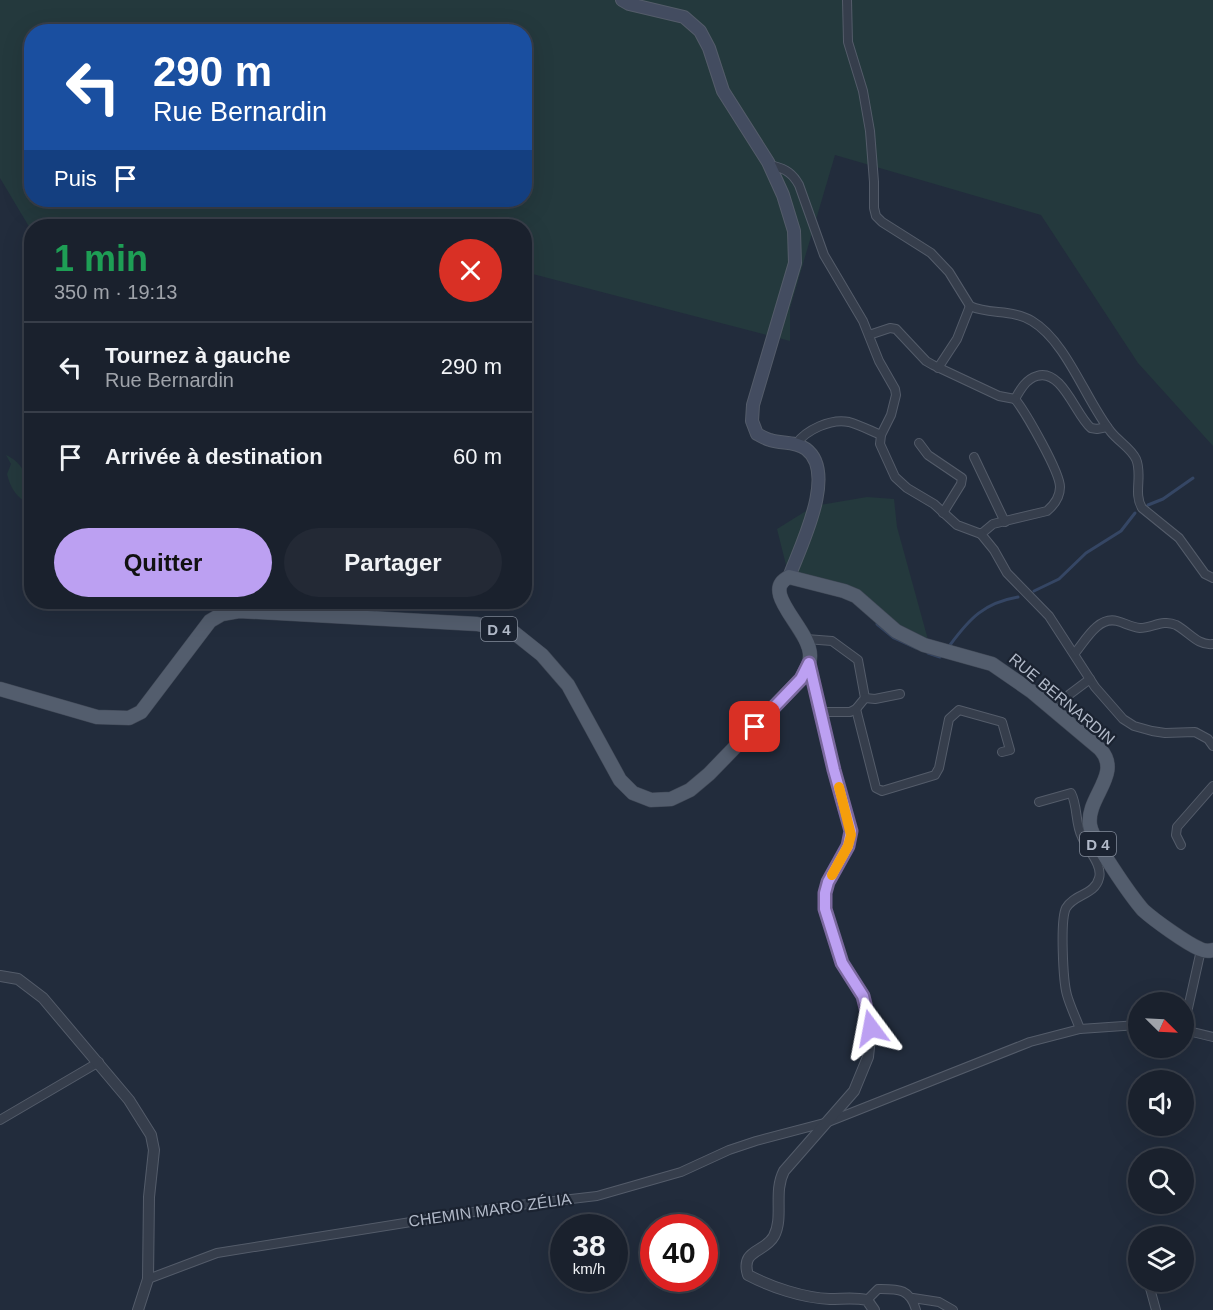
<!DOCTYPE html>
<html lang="fr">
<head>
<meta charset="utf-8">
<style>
	body { margin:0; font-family:Helvetica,sans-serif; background:#232935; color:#f1f3f6; height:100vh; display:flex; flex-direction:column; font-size:22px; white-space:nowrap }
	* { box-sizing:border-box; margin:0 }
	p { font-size:20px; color:#9fa3aa }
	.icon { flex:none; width:33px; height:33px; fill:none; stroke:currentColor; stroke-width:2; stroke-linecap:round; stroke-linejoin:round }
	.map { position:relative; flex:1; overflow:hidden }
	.drawer { position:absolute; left:24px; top:219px; width:508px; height:390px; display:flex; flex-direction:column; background:#1a212d; border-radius:24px; box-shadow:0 6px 24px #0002,0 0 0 2px #383e49 }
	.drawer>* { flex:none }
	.banner { position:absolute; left:24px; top:24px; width:508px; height:183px; border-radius:24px; box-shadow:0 6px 24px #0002,0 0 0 2px #383e49; background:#1a4fa0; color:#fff; overflow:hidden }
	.needle { width:39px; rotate:114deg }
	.buttons { position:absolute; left:1128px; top:992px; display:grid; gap:12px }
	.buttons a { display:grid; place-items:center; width:66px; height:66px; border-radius:50%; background:#1a212d; box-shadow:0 6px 24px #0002,0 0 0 2px #383e49; font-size:30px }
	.speed { position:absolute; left:550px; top:1214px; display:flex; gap:12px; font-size:30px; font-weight:700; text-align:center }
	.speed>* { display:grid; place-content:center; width:78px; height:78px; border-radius:50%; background:#1a212d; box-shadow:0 6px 24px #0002,0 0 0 2px #383e49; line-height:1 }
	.speed small { font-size:15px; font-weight:400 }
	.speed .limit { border:9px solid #d22; background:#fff; color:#111 }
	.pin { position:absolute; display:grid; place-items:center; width:51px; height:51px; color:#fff; margin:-26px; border-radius:12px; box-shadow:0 3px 9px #0006 }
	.me { position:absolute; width:66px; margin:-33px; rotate:347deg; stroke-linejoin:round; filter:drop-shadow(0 0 4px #0008) }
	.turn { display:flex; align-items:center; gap:21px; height:126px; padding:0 30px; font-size:27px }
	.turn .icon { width:78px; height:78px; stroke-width:2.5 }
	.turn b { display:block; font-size:42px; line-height:51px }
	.then { display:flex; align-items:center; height:57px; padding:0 30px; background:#0003; gap:12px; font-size:22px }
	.round { display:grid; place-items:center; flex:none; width:63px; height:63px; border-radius:32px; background:#232935 }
	.overview { display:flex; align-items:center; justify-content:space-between; height:102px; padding:0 30px }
	h1 { font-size:36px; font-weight:700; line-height:45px; color:#1e9e55 }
	.button { display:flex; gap:12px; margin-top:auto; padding:12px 30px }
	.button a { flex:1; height:69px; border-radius:36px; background:#bca0f2; color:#111; font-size:24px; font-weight:700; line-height:69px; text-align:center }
	.button a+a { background:#232935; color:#f1f3f6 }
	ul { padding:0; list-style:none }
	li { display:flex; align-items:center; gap:18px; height:90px; padding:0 30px; border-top:2px solid #383e49 }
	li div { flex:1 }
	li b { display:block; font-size:22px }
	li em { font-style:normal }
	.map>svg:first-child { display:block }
	.green { fill:#24393d; fill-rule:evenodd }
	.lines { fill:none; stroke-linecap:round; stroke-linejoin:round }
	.stream { stroke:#354664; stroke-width:3 }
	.minor-casing { stroke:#545c6a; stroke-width:10 }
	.tertiary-casing { stroke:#545c6a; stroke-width:12 }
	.secondary-casing { stroke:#545c6a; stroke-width:14 }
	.primary-casing { stroke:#3f4755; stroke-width:15 }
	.minor { stroke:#363e4c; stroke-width:8 }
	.tertiary { stroke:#363e4c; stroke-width:10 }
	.secondary { stroke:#434c60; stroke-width:12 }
	.primary { stroke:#535d6d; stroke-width:14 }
	.route-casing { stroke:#7a689d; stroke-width:15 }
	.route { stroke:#bca0f2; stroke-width:10 }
	.slow { stroke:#f59e0b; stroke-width:10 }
	.labels { text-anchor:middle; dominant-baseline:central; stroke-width:4.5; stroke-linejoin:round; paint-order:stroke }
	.shield { fill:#1b2331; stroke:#848c9b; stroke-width:1.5 }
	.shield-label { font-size:15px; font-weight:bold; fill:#b1b9c8 }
	.street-label { font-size:16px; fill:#b1b9c8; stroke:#1b2331 }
</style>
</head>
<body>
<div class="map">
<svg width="1213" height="1310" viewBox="0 0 1213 1310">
	<rect width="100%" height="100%" fill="#222c3c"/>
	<g class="green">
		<path d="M0,0H1213V446L1138,363L1041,215L835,155L790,308V341L525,272V226H32L31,230L0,178ZM32,32H525V200H32Z"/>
		<path d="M6,455C21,462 21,469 31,481L30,504C17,499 10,487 7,474L11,464Z"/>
		<path d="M867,497L894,499L897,527L930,647L856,596L789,577L777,529L814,506Z"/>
	</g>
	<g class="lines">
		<g class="stream">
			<path d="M1148,505L1163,499L1193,478"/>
			<path d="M1034,591L1059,579L1086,553L1121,531L1135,513"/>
			<path d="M877,624L894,638L916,648"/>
			<path d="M950,645C970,618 984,603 1018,597"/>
			<path d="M928,653L940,657"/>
		</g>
		<g class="minor-casing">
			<g id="minor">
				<path d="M847,0L848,42L863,91L870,131L874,182V208L876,216L882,222L931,253L949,272L970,306C989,315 1013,309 1032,321C1067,342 1086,401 1111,432C1118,441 1131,448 1136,459C1143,475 1133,493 1142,508L1179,538L1205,574L1213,578"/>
				<path d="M771,168L774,166C786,169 793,174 799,185L824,255L863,321L879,361L895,389L896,395L891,415L881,435L880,444L895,477L907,488L934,504L957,525L981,534L993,524L1047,511C1054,505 1060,497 1060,487C1060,472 1026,413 1015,399C1020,390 1026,379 1037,376C1062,368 1076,416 1091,428L1097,429L1107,427"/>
				<path d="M869,335L890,328L896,329L926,361L933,365L999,396L1015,399"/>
				<path d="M938,368L957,339L970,306"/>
				<path d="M919,443L928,455L962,478L961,484L943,513"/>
				<path d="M796,444C806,430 831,418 849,422C860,425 871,431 881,435"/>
				<path d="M974,457L1005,522"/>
				<path d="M981,534L994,550L1007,573L1049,616L1095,687L1123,719L1134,726L1152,731L1165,733L1195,732L1208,739L1213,746"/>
				<path d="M367,602L374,618"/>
				<path d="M806,639L832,641L858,660L865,698L856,709"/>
				<path d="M1075,653C1085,641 1098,616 1117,621C1125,623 1131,627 1140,628C1152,628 1163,619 1176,625C1189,632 1198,646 1213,644"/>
				<path d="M865,698L875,699L900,694"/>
				<path d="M1054,711L1070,694L1090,679"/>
				<path d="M821,712H850L856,709L876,788L882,791L935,775L939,768L949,719L959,710L1002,722L1010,750L1002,752"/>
				<path d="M1039,802L1071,793C1078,806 1075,824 1082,837C1087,849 1103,865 1099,878C1095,895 1074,894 1066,908C1060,920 1063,981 1067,995C1070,1006 1076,1018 1080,1029"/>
				<path d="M1181,845L1176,835L1177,827L1213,786"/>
				<path d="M1184,1026L1201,950"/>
				<path d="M1184,1030L1213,1037"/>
				<path d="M0,1120L99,1062"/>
				<path d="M148,1279L217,1253L511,1206L597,1196L681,1172L729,1150L756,1141L828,1122L1030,1042L1080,1029L1138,1025"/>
				<path d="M1148,1281L1156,1310"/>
				<path d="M913,1298L939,1302L953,1310"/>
				<path d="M867,1300L878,1289C898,1289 910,1288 916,1310"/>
			</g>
		</g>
		<g class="tertiary-casing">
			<g id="tertiary">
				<path d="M809,663L834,770L851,831L848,846L828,882L825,893V909L842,963L863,996L871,1028L868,1057L854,1091L784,1171C773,1192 784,1217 774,1236C765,1253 740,1249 748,1275C771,1287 803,1298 830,1299C843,1299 854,1297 867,1300L874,1310"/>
				<path d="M0,976L18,979L43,998L129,1100L151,1135L154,1150L149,1197L148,1279L138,1310"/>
			</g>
		</g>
		<g class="secondary-casing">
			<path id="secondary" d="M622,0L629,4L684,17L700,31L709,48L723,91L768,162L783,195L794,231L795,263L753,405L752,421L757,434C761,436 766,439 770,440C782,444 795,441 806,449C838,473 800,547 789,577"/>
		</g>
		<g class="primary-casing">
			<path id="primary" d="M0,689L97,717L129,718L141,712L210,621L222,614L239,611L477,624L512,631L542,655L568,685L620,780L633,793L651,800L671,799L690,790L709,774L801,679C804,672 810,665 810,657C812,630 758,592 789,577L844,591L856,596L896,631L924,645L992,664L1031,691L1100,749C1123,774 1086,797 1090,825C1093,842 1131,896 1143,910C1154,920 1186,943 1200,949C1204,951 1209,951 1213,950"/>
		</g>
		<use href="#minor" class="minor"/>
		<use href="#tertiary" class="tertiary"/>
		<use href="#secondary" class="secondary"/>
		<use href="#primary" class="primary"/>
	</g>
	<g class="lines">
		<g class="route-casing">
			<path id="route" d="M755,727L801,679L809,663L834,770L851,831L848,846L828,882L825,893V909L842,963L863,996L871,1028"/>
		</g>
		<use href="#route" class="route"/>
		<path class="slow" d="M832,875L848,846L851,835L839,787"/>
	</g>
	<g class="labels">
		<g class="shield">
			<rect x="481" y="617" width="36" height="24" rx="4.5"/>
			<rect x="1080" y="832" width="36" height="24" rx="4.5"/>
		</g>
		<g class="shield-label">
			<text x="499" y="629">D 4</text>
			<text x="1098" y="844">D 4</text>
		</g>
		<g class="street-label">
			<text transform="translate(1062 699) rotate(40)">RUE BERNARDIN</text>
			<text transform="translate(490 1210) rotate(-8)">CHEMIN MARO ZÉLIA</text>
		</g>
	</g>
</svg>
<div class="buttons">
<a><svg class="needle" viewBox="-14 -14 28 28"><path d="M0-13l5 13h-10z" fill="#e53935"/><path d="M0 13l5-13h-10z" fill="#9fa3aa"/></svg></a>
<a><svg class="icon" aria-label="sound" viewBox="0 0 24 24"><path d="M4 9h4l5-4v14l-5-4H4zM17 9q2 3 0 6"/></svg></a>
<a><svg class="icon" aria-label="search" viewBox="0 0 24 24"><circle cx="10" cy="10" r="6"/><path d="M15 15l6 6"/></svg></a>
<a><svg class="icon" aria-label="layers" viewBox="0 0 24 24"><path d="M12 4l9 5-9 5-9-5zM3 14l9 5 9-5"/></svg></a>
</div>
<div class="speed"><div>38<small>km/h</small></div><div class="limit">40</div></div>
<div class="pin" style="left:755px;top:727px;background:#d93025"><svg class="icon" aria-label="arrive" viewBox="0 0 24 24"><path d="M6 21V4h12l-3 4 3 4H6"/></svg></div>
<svg class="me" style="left:871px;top:1028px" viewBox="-20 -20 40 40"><path d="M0-17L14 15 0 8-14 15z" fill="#bca0f2" stroke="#fff" stroke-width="4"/></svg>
<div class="banner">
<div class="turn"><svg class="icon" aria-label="left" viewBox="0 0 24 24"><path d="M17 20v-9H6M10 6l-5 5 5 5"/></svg><div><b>290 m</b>Rue Bernardin</div></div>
<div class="then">Puis<svg class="icon" aria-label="arrive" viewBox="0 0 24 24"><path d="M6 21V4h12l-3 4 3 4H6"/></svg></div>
</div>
<section class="drawer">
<div class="overview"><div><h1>1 min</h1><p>350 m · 19:13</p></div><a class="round" style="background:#d93025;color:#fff"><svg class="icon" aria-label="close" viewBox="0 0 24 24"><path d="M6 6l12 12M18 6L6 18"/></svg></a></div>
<ul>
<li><svg class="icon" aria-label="left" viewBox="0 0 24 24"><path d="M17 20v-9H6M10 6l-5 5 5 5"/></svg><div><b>Tournez à gauche</b><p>Rue Bernardin</p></div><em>290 m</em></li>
<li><svg class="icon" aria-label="arrive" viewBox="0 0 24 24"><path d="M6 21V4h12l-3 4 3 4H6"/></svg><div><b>Arrivée à destination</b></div><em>60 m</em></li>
</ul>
<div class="button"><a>Quitter</a><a>Partager</a></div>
</section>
</div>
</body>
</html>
